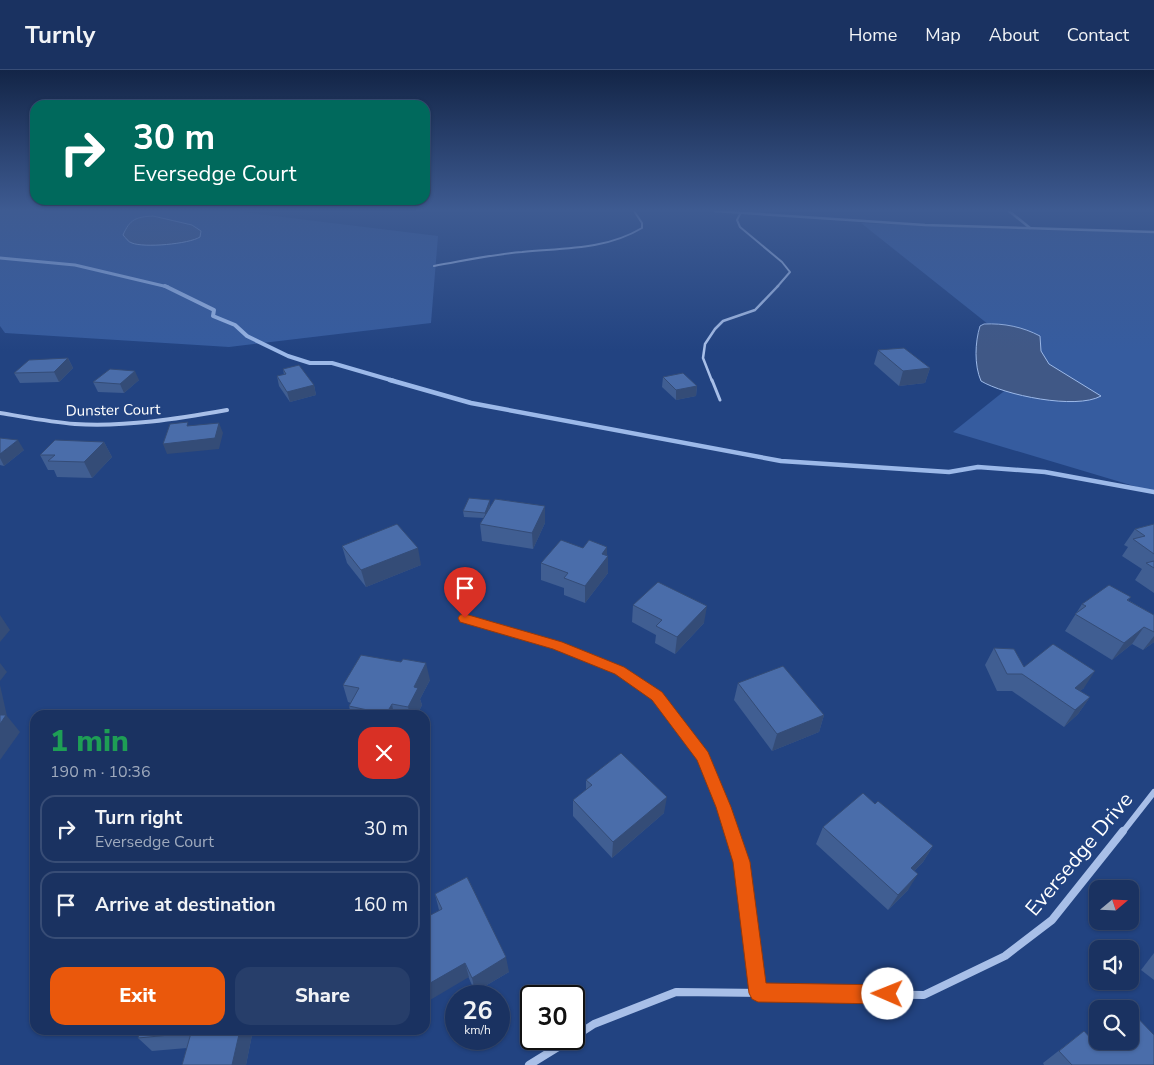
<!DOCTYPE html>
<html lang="en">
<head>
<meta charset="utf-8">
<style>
	body { margin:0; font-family:"Nunito Sans",sans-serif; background:#273e6a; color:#f1f3f6; height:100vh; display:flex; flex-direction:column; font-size:19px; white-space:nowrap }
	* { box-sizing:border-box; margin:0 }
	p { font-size:16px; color:#9faabd }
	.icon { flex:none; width:28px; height:28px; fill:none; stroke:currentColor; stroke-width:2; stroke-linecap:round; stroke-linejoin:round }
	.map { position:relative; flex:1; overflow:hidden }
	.sheet { position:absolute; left:30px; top:640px; width:400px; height:325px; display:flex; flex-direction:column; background:#1a3261; border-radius:15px; box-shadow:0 1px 4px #0004,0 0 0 1px #384d76 }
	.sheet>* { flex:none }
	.top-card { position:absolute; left:30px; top:30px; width:400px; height:105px; border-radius:15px; box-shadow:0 1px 4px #0004,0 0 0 1px #384d76; background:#00695c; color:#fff; overflow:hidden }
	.needle { width:32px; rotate:71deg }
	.controls { position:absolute; left:1089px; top:810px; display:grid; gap:10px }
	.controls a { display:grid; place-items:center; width:50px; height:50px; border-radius:10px; background:#1a3261; box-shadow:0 1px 4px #0004,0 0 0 1px #384d76; font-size:25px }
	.speed { position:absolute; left:445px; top:915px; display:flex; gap:10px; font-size:25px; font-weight:700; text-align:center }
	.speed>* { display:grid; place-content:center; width:65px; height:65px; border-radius:50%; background:#1a3261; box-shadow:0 1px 4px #0004,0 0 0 1px #384d76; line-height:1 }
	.speed small { font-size:12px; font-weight:400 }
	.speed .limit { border:2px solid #111; border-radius:8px; background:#fff; color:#111 }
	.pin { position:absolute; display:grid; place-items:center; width:42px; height:42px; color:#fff; margin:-51px -21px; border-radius:50% 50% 50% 0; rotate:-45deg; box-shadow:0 0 5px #0007 }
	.pin .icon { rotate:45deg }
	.me { position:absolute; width:55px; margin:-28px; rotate:271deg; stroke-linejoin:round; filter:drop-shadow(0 0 4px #0008) }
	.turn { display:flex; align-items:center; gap:18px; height:105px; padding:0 20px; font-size:22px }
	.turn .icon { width:65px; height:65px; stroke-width:2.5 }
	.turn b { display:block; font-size:35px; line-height:42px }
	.round { display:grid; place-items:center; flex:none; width:52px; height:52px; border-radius:15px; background:#273e6a }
	.headline { display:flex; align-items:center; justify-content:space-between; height:85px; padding:0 20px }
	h1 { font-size:30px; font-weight:800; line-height:38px; color:#1e9e55 }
	.primary-button { display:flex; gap:10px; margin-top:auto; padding:10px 20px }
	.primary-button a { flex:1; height:58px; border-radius:15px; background:#ea580c; color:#fff; font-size:20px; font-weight:800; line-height:58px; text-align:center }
	.primary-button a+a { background:#273e6a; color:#f1f3f6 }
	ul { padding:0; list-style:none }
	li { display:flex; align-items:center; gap:15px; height:68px; margin:0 10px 8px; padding:0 10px; border:2px solid #384d76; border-radius:15px }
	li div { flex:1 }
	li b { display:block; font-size:19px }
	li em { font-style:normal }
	header { display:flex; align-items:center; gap:30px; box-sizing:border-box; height:70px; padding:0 25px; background:#1a3261; border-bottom:1px solid #384d76 }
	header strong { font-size:24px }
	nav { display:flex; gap:28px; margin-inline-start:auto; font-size:18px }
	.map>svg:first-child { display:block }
	.green { fill:#365c9f }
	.water { fill:#405886; stroke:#9cb9e9 }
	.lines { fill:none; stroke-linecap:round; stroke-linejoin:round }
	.stream-far2 { stroke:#9cb9e9; stroke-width:3 }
	.stream-far1 { stroke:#9cb9e9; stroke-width:4 }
	.stream { stroke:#9cb9e9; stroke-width:4.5 }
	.service-far2 { stroke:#a8bfe8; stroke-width:2 }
	.service-far1 { stroke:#a8bfe8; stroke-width:2.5 }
	.service { stroke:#a8bfe8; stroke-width:3 }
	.minor-far4 { stroke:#a8bfe8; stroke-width:2.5 }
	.minor-far3 { stroke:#a8bfe8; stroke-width:4 }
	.minor-far2 { stroke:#a8bfe8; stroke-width:5 }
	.minor-far1 { stroke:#a8bfe8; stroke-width:6 }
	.minor { stroke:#a8bfe8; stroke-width:8 }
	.wall { fill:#405e92 }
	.shaded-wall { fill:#344c77 }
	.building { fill:#4a6daa; stroke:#344c77 }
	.route { fill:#ea580c; stroke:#983908 }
	.labels { text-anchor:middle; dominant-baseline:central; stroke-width:4; stroke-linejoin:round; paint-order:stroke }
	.far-street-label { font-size:15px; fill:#fff; stroke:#224381 }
	.near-street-label { font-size:21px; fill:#fff; stroke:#224381 }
</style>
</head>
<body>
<header>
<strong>Turnly</strong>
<nav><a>Home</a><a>Map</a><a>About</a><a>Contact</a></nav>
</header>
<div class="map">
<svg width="1154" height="995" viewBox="0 0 1154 995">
	<rect width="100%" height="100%" fill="#224381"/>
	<g class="green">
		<path d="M0,141H234L438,166L431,253L229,277L5,263L0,256Z"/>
		<path d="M861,153L1040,160L1154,162V422L953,362L1038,294Z"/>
	</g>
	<g class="water">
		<path d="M153,146L192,155L201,161L200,167C189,174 144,178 132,173C128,172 126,168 123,165C130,149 136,147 153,146Z"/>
		<path d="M984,254C1004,253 1023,257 1040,266L1041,281L1049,294L1101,326C1076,340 1004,325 981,311C974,295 975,272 980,256Z"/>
	</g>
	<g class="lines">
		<path class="stream-far2" d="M0,188L75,195L168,217"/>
		<path class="stream-far1" d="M165,216L214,240L213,246L235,255L247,266L288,286L310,293H332L394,311"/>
		<path class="stream" d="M390,310L471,333L781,391L949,402L978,397L1045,402L1154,422"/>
		<g class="service-far2">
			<path d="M740,144L737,150L740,157L782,192L790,202L777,217"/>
			<path d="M434,196C463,191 493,184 522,182C564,178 605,180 642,158V153L634,141"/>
		</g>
		<path class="service-far1" d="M712,311L703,288L705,274L715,259L723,251L755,240L778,216"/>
		<path class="service" d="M712,310L720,330"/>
		<g class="minor-far4">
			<path d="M715,141L925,155L1154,162"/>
			<path d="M1009,141L1030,158"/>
		</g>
		<path class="minor-far3" d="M0,343C25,347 50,352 75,354C126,357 177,349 227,340"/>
		<path class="minor-far2" d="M465,548L559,577"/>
		<g class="minor-far1">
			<path d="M556,576L620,601L657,626L703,687L732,763"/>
			<path d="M1122,763L1154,722"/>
		</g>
		<g class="minor">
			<path d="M731,761L742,792L758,923"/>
			<path d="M574,967L594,954L676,922L924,925L1005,886L1052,850L1123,761"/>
			<path d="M529,995L571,969"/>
		</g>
	</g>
	<g class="wall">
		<path d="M878,280L930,298L925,313L899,316L874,294Z"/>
		<path d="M68,288L73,298L59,312L20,313L14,303Z"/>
		<path d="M283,299L314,315L316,325L290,332L279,316L277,306L284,305Z"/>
		<path d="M663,307L697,316L696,326L676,330L662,317Z"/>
		<path d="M139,310L124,323L98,322L93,312Z"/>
		<path d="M0,368L24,380L4,396L0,395Z"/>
		<path d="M104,372L112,387L92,408L57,407L54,400H48L40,385Z"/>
		<path d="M490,435L489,439L545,436V453L533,479L482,471L480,454L484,448L464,447L463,441Z"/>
		<path d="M1154,454V523L1135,510L1142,499L1122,486L1128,477L1124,475L1135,459Z"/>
		<path d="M342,476L421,495L366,517L347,493Z"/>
		<path d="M583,478L607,485L608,503L585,533L564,525V518L541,510V493Z"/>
		<path d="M1131,527L1128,530L1154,545V572L1143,580L1132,574L1112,590L1065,561L1082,534Z"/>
		<path d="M633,535L704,553L675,584L655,573L656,565L632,552Z"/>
		<path d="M994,578L1024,597L1084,618L1080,621L1090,627L1078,644L1064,657L1012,621H997L985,595Z"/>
		<path d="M430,610L420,629L422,635L417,645H351L349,636L351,633L348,632L343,615Z"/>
		<path d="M738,613L824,645L819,662L772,681L734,630Z"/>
		<path d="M586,710L664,743L612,788L573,746V730L586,720Z"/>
		<path d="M875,734L933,776L923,792L914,801L908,820L888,840L816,774L823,757Z"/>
		<path d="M435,824L509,902L475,922L439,840Z"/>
		<path d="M1154,883V910L1141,900Z"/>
		<path d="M140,960H253L246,995H182L187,978L152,981L138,968Z"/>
		<path d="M1084,961L1094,972L1098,969V971L1154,995H1044L1043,993Z"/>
	</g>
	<g class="shaded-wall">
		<path d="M68,288L73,298L59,312L54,302Z"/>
		<path d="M930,298L925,313L899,316L903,301Z"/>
		<path d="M135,301L139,310L124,323L120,314Z"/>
		<path d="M314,315L316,325L290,332L287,322Z"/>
		<path d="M697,316L696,326L676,330V320Z"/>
		<path d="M219,353L223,363L219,379L167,384L163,374Z"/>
		<path d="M18,370L24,380L4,396L0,388V384Z"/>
		<path d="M104,372L112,387L92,408L84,392Z"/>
		<path d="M490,430V435L485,449V443Z"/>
		<path d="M545,436V453L533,479L532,463Z"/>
		<path d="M607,477V488L608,486V503L585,533V516L602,484Z"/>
		<path d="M418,478L421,495L366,517L361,500Z"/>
		<path d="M707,536L704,553L675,584L677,567Z"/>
		<path d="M0,545L10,560L0,572Z"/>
		<path d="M1144,557L1132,574L1112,590L1124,573Z"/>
		<path d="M1154,566V572L1143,580Z"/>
		<path d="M0,593L7,602L0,611Z"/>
		<path d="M426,593L430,610L420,629L422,635L417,645H410L408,637L414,617Z"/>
		<path d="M1095,601L1084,618L1065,633L1075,618Z"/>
		<path d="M0,615L7,646L20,662L0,690Z"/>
		<path d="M1090,627L1078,644L1064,657L1075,640Z"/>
		<path d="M392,634L394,645H387L386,644Z"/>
		<path d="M824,645L819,662L772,681L777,664Z"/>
		<path d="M667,727L664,743L612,788L613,772Z"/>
		<path d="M933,776L923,792L901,814L911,798Z"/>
		<path d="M918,804L908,820L888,840L898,825Z"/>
		<path d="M506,887L509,902L475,922L472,908Z"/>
		<path d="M465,893L469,907L425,933V916Z"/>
		<path d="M240,960H253L246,995H232Z"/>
	</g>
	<g class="building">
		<path d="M904,278L930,298L903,301L878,280Z"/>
		<path d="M68,288L54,302L14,303L29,290Z"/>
		<path d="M299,295L314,315L287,322L277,306L286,304L283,299Z"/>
		<path d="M110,299L135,301L120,314L93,312Z"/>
		<path d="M683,303L697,316L676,320L663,307Z"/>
		<path d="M188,352L187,356L219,353L215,368L163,374L170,354Z"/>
		<path d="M0,368L18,370L0,384Z"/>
		<path d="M55,370L104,372L84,392L48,391L55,385H40Z"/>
		<path d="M469,428L490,430L485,443L463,441Z"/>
		<path d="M495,429L545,436L532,463L480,454Z"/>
		<path d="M397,454L418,478L361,500L342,476Z"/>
		<path d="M1154,454V484L1133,469L1145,466L1135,459Z"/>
		<path d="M561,470L583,478L589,470L607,477L602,484L608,486L585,516L564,508L568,503L541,493Z"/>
		<path d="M1154,491V498L1146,493Z"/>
		<path d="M658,512L707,536L677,567L656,556L662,550L633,535Z"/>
		<path d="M1109,515L1131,527L1127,530L1154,545V562L1144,557L1124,573L1075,544L1086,536L1082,534Z"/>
		<path d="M1053,574L1095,601L1075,618L1090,627L1075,640L1022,604H1007L994,578L1014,579L1024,597Z"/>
		<path d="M361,585L401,592L403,589L426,593L414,617L418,618L408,637L392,634L386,644L349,636L359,618L343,615Z"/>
		<path d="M783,596L824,645L777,664L738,613Z"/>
		<path d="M0,645H6L0,654Z"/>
		<path d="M621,683L667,727L613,772L573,730L592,715L586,710Z"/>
		<path d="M863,723L875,734L878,731L933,776L911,798L918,804L898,825L823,757Z"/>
		<path d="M467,807L506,887L472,908L465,893L425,916V848L442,839L435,824Z"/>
		<path d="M1132,942L1154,965V995H1072L1059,981L1084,961L1094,972L1098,970V971H1130V943Z"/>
		<path d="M140,960H240L232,995H182L191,963L138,968Z"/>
	</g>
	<linearGradient id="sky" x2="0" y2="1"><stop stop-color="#132547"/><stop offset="0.5" stop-color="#3e5b92"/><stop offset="1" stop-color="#3e5b92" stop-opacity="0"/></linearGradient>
	<rect width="1154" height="281" fill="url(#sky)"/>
	<path class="route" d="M465,544L562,572L624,597L662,622L708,682L731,737L750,792L766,913L888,915L894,917L897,924L894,931L888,934L758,932L752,929L749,923L733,792L716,737L697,690L652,630L615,604L553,579L460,552L458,548L460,545Z"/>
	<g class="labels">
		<g class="far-street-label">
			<text transform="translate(113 340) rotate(-1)">Dunster Court</text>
		</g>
		<g class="near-street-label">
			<text transform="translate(1079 784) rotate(-50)">Eversedge Drive</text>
		</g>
	</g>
</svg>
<div class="controls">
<a><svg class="needle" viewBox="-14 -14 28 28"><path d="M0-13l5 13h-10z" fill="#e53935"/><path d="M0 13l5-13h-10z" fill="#9faabd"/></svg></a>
<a><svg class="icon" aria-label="sound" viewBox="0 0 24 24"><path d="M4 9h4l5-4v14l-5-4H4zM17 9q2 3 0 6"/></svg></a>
<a><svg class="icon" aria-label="search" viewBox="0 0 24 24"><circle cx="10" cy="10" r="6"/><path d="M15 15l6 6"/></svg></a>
</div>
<div class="speed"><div>26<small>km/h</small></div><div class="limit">30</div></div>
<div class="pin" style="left:465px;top:548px;background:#d93025"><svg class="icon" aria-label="arrive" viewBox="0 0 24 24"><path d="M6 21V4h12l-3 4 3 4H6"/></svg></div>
<svg class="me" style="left:888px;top:924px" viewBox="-20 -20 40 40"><circle r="19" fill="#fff"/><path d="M0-13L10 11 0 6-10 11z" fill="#ea580c"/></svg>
<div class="top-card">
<div class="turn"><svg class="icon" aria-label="right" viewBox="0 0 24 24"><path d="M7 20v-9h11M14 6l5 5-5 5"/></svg><div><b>30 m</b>Eversedge Court</div></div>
</div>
<section class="sheet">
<div class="headline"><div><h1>1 min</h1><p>190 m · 10:36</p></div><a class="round" style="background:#d93025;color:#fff"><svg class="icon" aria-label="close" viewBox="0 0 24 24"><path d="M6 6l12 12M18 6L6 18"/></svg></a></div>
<ul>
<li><svg class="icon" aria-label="right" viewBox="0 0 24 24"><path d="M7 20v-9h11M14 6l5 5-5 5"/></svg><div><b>Turn right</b><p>Eversedge Court</p></div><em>30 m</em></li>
<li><svg class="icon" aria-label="arrive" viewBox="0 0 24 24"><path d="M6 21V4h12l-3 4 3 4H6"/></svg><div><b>Arrive at destination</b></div><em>160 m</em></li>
</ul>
<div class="primary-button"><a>Exit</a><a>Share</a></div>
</section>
</div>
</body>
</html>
